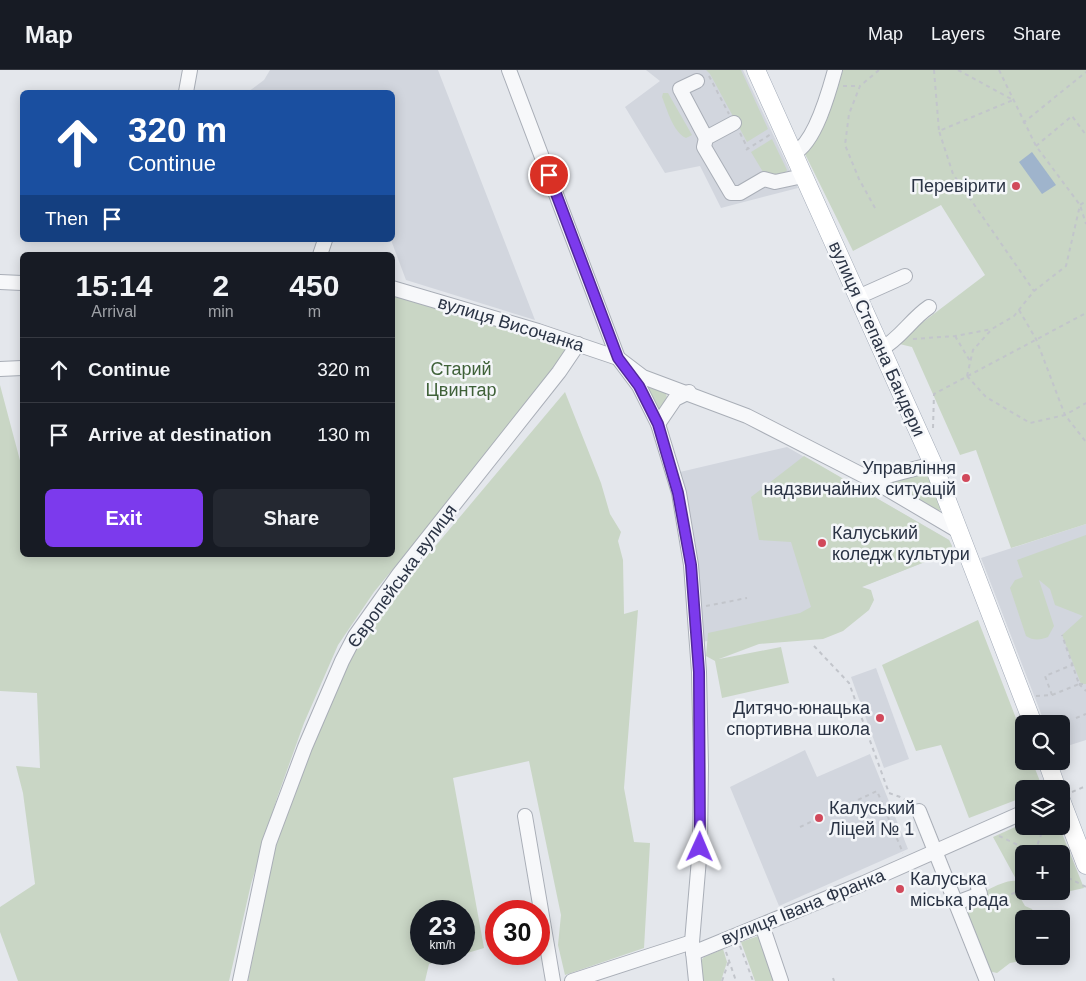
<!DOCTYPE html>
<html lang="en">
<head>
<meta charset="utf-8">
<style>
	body { margin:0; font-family:Arial,sans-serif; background:#242831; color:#f1f3f6; height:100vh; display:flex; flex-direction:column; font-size:19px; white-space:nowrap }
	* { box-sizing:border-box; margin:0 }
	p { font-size:16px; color:#9ea1a6 }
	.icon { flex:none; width:28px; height:28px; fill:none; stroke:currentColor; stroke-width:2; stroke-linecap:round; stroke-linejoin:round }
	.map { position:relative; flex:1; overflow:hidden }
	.details { position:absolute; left:20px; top:182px; width:375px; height:305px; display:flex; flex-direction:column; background:#171b24; border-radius:8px; box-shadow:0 2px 12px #0003 }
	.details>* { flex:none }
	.banner { position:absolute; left:20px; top:20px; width:375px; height:152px; border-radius:8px; box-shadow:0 2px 12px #0003; background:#1a4fa0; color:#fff; overflow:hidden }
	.fabs { position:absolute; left:1015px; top:645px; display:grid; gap:10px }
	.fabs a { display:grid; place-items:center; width:55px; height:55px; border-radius:8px; background:#171b24; box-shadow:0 2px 12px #0003; font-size:25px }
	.speed { position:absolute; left:410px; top:830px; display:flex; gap:10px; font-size:25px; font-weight:700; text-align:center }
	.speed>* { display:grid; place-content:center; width:65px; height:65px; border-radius:50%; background:#171b24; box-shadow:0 2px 12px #0003; line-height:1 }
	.speed small { font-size:12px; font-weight:400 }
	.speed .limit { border:8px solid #d22; background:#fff; color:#111 }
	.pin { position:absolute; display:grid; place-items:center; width:42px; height:42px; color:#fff; margin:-21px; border:2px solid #fff; border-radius:50%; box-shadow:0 1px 5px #0007 }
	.me { position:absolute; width:55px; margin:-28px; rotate:1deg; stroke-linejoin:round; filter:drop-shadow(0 0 4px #0008) }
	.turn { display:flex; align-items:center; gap:18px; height:105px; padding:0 25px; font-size:22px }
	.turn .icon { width:65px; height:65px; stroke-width:2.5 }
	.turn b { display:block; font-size:35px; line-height:42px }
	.then { display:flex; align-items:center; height:48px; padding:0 25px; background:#0003; gap:10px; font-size:19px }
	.eta { display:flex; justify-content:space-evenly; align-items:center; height:85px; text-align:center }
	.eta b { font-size:30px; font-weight:700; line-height:35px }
	.action { display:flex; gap:10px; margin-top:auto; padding:10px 25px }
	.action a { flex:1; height:58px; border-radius:8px; background:#7c3aed; color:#fff; font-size:20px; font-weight:700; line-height:58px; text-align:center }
	.action a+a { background:#242831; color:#f1f3f6 }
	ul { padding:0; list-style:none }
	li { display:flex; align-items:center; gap:15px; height:65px; padding:0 25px; border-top:1px solid #363941 }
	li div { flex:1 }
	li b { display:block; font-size:19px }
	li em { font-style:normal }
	header { display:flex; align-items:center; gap:30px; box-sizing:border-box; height:70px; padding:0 25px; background:#171b24; border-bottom:1px solid #363941 }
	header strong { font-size:24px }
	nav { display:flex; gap:28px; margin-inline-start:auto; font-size:18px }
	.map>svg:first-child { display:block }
	.built { fill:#d2d6de }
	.green { fill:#c9d6c5 }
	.water { fill:#9fb4cc }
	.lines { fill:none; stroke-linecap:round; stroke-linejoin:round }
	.minor-casing { stroke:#a9aeb7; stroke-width:16 }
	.major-casing { stroke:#a3abb8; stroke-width:19 }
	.path { stroke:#c2c5cb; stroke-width:2; stroke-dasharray:4 4; stroke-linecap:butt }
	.minor { stroke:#f7f8fa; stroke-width:14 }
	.major { stroke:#fff; stroke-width:18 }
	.route-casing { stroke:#51269a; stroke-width:12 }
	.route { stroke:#7c3aed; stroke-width:9 }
	.poi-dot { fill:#d1495b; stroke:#f4f6f9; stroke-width:2 }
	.labels { text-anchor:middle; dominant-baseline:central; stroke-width:5; stroke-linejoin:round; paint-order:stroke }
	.poi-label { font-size:18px; fill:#2b3445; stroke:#f4f6f9; text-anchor:end }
	.street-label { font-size:18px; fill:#2b3445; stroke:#f4f6f9 }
	.park-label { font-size:18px; fill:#3f6138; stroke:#f4f6f9 }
</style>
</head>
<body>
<header>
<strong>Map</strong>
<nav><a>Map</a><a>Layers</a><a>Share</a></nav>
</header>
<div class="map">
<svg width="1086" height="911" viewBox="0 0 1086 911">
	<rect width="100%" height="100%" fill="#e4e7ec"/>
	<g class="built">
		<path d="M270,0H438L535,250L406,210L391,170L392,22H248L264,10Z"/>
		<path d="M646,0H743L798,118L721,138L700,96L665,103L625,37L660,11Z"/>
		<path d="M787,377L949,470L952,476L950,482L833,528L814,545L703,572L686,424L680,402Z"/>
		<path d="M1086,454V670L1061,678V654H1045L981,488Z"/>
		<path d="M876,598L909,689L884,698L851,607Z"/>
		<path d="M805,680L817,707L870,684L908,779L779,836L730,717Z"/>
	</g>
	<g class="green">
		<path d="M706,0H741L768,59L747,72L710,4Z"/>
		<path d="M843,0H1086V454L1011,478L976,380L960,385L912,277L891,272L910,262L985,205L941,135L853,181L805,84L827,49Z"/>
		<path d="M663,23H668L692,65L686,68C673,62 667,39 662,27Z"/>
		<path d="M772,69L787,100L785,104L776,106L763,102L751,82Z"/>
		<path d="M393,219L578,274L374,522L338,575L304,653L277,728L251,814L229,911H18L0,862V837L35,814L23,723L16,696L40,698L37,623L0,621V315L22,398V485H392Z"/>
		<path d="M645,316L666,323L667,328L660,338L657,339Z"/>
		<path d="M565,322L601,413L610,444L621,462L618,471L623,490L624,544L638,540L624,718L634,772L650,773L644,878L565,905L558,875L561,845L529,691L453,708L484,878L464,884V841H421V884H463L429,894L425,911H248L274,779L322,650L352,584L374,549Z"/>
		<path d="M804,386L949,470L952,476L950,482L862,517L871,520L874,530L869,540L843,561L823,569L759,574L719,589L781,577L789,613L722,628L715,591L706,586L708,563L800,543L811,537L791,472L759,470L751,427Z"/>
		<path d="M921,400L927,403L941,439L938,442L887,414L888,409Z"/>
		<path d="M1086,465V614H1081L1062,565L1083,546L1055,535L1050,519L1039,510L1054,556L1048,567C1041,570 1033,571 1026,566L1010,518L1015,510L1023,507L1017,490Z"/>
		<path d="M978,550L1024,669V691H1032L1043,719H1024V727L969,748L941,675L916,681L882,595Z"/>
		<path d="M1024,753V756H1059L1084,818L1030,830L1024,821H1061V784H1024V821L1021,818V829L1025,836L1032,839L1037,849H1024V886H1035L1032,889L1010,893L997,903L988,901L960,835C975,828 1003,808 1017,811L993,767Z"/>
		<path d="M761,865L777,911H755L741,872Z"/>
		<path d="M723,879L727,892L721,911H702L698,894L704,887Z"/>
	</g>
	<path class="water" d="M1032,82L1056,115L1042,124L1019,92Z"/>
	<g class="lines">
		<g class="minor-casing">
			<g id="minor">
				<path d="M509,0L618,288L639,316L658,354L679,423L691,495L699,602L701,696L700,777L692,872L696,911"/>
				<path d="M697,11L680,19L706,68"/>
				<path d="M186,22L190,0"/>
				<path d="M734,53L706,68L704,77L731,123H740L764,109L775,112L803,106"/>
				<path d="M794,83C815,73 829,22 835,0"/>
				<path d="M320,185L325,170"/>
				<path d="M0,212L22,213"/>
				<path d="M392,218L538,261L618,288L643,307L747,346L872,410L960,462"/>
				<path d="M858,227L905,206"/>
				<path d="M881,279C900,269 911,249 929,237"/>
				<path d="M0,299L22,298"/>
				<path d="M658,354L675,329L689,322"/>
				<path d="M872,410L933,394"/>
				<path d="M919,741L987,911"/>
				<path d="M525,746L553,911"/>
				<path d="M956,833L980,824L978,818"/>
				<path d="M762,855L781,911"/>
				<path d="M693,883L864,813L1024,742"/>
				<path d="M240,911L269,773L305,677L342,591L355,566L399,504L559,302L578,274"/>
				<path d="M572,911L692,872"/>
			</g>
		</g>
		<g class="major-casing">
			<g id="major">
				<path d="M756,0L933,394L1033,654"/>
				<path d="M1047,691L1057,719"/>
				<path d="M1061,730L1086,795"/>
			</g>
		</g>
		<g class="path">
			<path d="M934,0L939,61"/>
			<path d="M958,0L1013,30L939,61L953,104L1034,221"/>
			<path d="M999,0L1036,76L1080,135L1086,154"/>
			<path d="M709,6L729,44"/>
			<path d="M843,16H860"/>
			<path d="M1023,53L1086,2"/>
			<path d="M740,63L748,79"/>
			<path d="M1036,76L1072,46L1086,65"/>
			<path d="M746,80L771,64"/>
			<path d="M875,138L859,109L845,75L849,44L860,16L879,0"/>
			<path d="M1019,240L1036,269L1065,345L1086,333"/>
			<path d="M955,266L970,291"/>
			<path d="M913,269L955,266L992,259"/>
			<path d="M967,306L973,280L992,259L1014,246L1034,221L1066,196L1080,135L1086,131"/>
			<path d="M967,306L986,327L1030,353L1065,345L1086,372"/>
			<path d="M933,358L934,324L1086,243"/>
			<path d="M706,536L747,528"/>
			<path d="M814,576L849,613L889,723L903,728L911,734"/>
			<path d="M1079,614L1086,621"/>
			<path d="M1079,614H1086"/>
			<path d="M1052,625L1045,606L1072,595"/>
			<path d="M1036,626L1052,625L1079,614L1062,565"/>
			<path d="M1076,648L1086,644"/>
			<path d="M1072,722L1086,716"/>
			<path d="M800,757L877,721L903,783"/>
			<path d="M999,766L1035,783"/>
			<path d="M1035,782L1044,756"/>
			<path d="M1061,804L1086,817"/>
			<path d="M917,815L933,808"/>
			<path d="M989,833L1024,819"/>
			<path d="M740,876L753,911"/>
			<path d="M726,882L736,911"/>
			<path d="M833,908L834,911"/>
			<path d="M722,911L729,891"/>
		</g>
		<use href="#minor" class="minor"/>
		<use href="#major" class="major"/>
	</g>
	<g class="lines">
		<g class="route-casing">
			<path id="route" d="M549,105L618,288L639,316L658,354L678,423L691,495L699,602L700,777"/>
		</g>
		<use href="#route" class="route"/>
	</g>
	<g class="poi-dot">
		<circle cx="1016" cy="116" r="5"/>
		<circle cx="966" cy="408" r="5"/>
		<circle cx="822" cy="473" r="5"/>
		<circle cx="880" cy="648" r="5"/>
		<circle cx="819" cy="748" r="5"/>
		<circle cx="900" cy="819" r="5"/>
	</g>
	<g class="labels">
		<g class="poi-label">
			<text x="1006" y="116">Перевірити</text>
			<text x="956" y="398">Управління<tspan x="956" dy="21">надзвичайних ситуацій</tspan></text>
			<text x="832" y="463" text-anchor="start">Калуський<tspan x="832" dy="21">коледж культури</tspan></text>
			<text x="870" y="638">Дитячо-юнацька<tspan x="870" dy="21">спортивна школа</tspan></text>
			<text x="829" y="738" text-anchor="start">Калуський<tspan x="829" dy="21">Ліцей № 1</tspan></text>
			<text x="910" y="809" text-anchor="start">Калуська<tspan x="910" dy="21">міська рада</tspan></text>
		</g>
		<g class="street-label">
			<text transform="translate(511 254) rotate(17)">вулиця Височанка</text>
			<text transform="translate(877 269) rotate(66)">вулиця Степана Бандери</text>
			<text transform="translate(402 506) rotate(-54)">Європейська вулиця</text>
			<text transform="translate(803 837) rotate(-22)">вулиця Івана Франка</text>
		</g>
		<g class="park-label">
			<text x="461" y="299">Старий<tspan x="461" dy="21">Цвинтар</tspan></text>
		</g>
	</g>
</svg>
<div class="fabs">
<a><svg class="icon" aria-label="search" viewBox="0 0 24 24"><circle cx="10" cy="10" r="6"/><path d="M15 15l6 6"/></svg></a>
<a><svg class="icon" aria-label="layers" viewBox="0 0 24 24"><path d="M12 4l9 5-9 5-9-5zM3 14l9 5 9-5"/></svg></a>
<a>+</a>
<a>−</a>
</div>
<div class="speed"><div>23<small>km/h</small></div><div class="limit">30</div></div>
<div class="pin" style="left:549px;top:105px;background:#d93025"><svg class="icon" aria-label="arrive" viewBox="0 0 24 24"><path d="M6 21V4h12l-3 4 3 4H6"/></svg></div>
<svg class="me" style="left:700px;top:777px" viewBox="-20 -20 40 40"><path d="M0-17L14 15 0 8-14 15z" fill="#7c3aed" stroke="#fff" stroke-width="4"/></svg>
<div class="banner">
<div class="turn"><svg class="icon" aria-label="ahead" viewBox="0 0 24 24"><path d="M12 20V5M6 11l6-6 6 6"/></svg><div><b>320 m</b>Continue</div></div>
<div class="then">Then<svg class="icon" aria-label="arrive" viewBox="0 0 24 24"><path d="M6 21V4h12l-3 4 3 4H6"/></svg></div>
</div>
<section class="details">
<div class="eta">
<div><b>15:14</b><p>Arrival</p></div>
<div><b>2</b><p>min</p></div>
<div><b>450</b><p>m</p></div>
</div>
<ul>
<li><svg class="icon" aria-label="ahead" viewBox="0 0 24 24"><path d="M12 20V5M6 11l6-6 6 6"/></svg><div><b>Continue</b></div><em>320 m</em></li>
<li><svg class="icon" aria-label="arrive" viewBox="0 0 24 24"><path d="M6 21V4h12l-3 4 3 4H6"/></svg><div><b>Arrive at destination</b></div><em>130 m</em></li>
</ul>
<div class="action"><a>Exit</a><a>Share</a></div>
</section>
</div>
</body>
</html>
